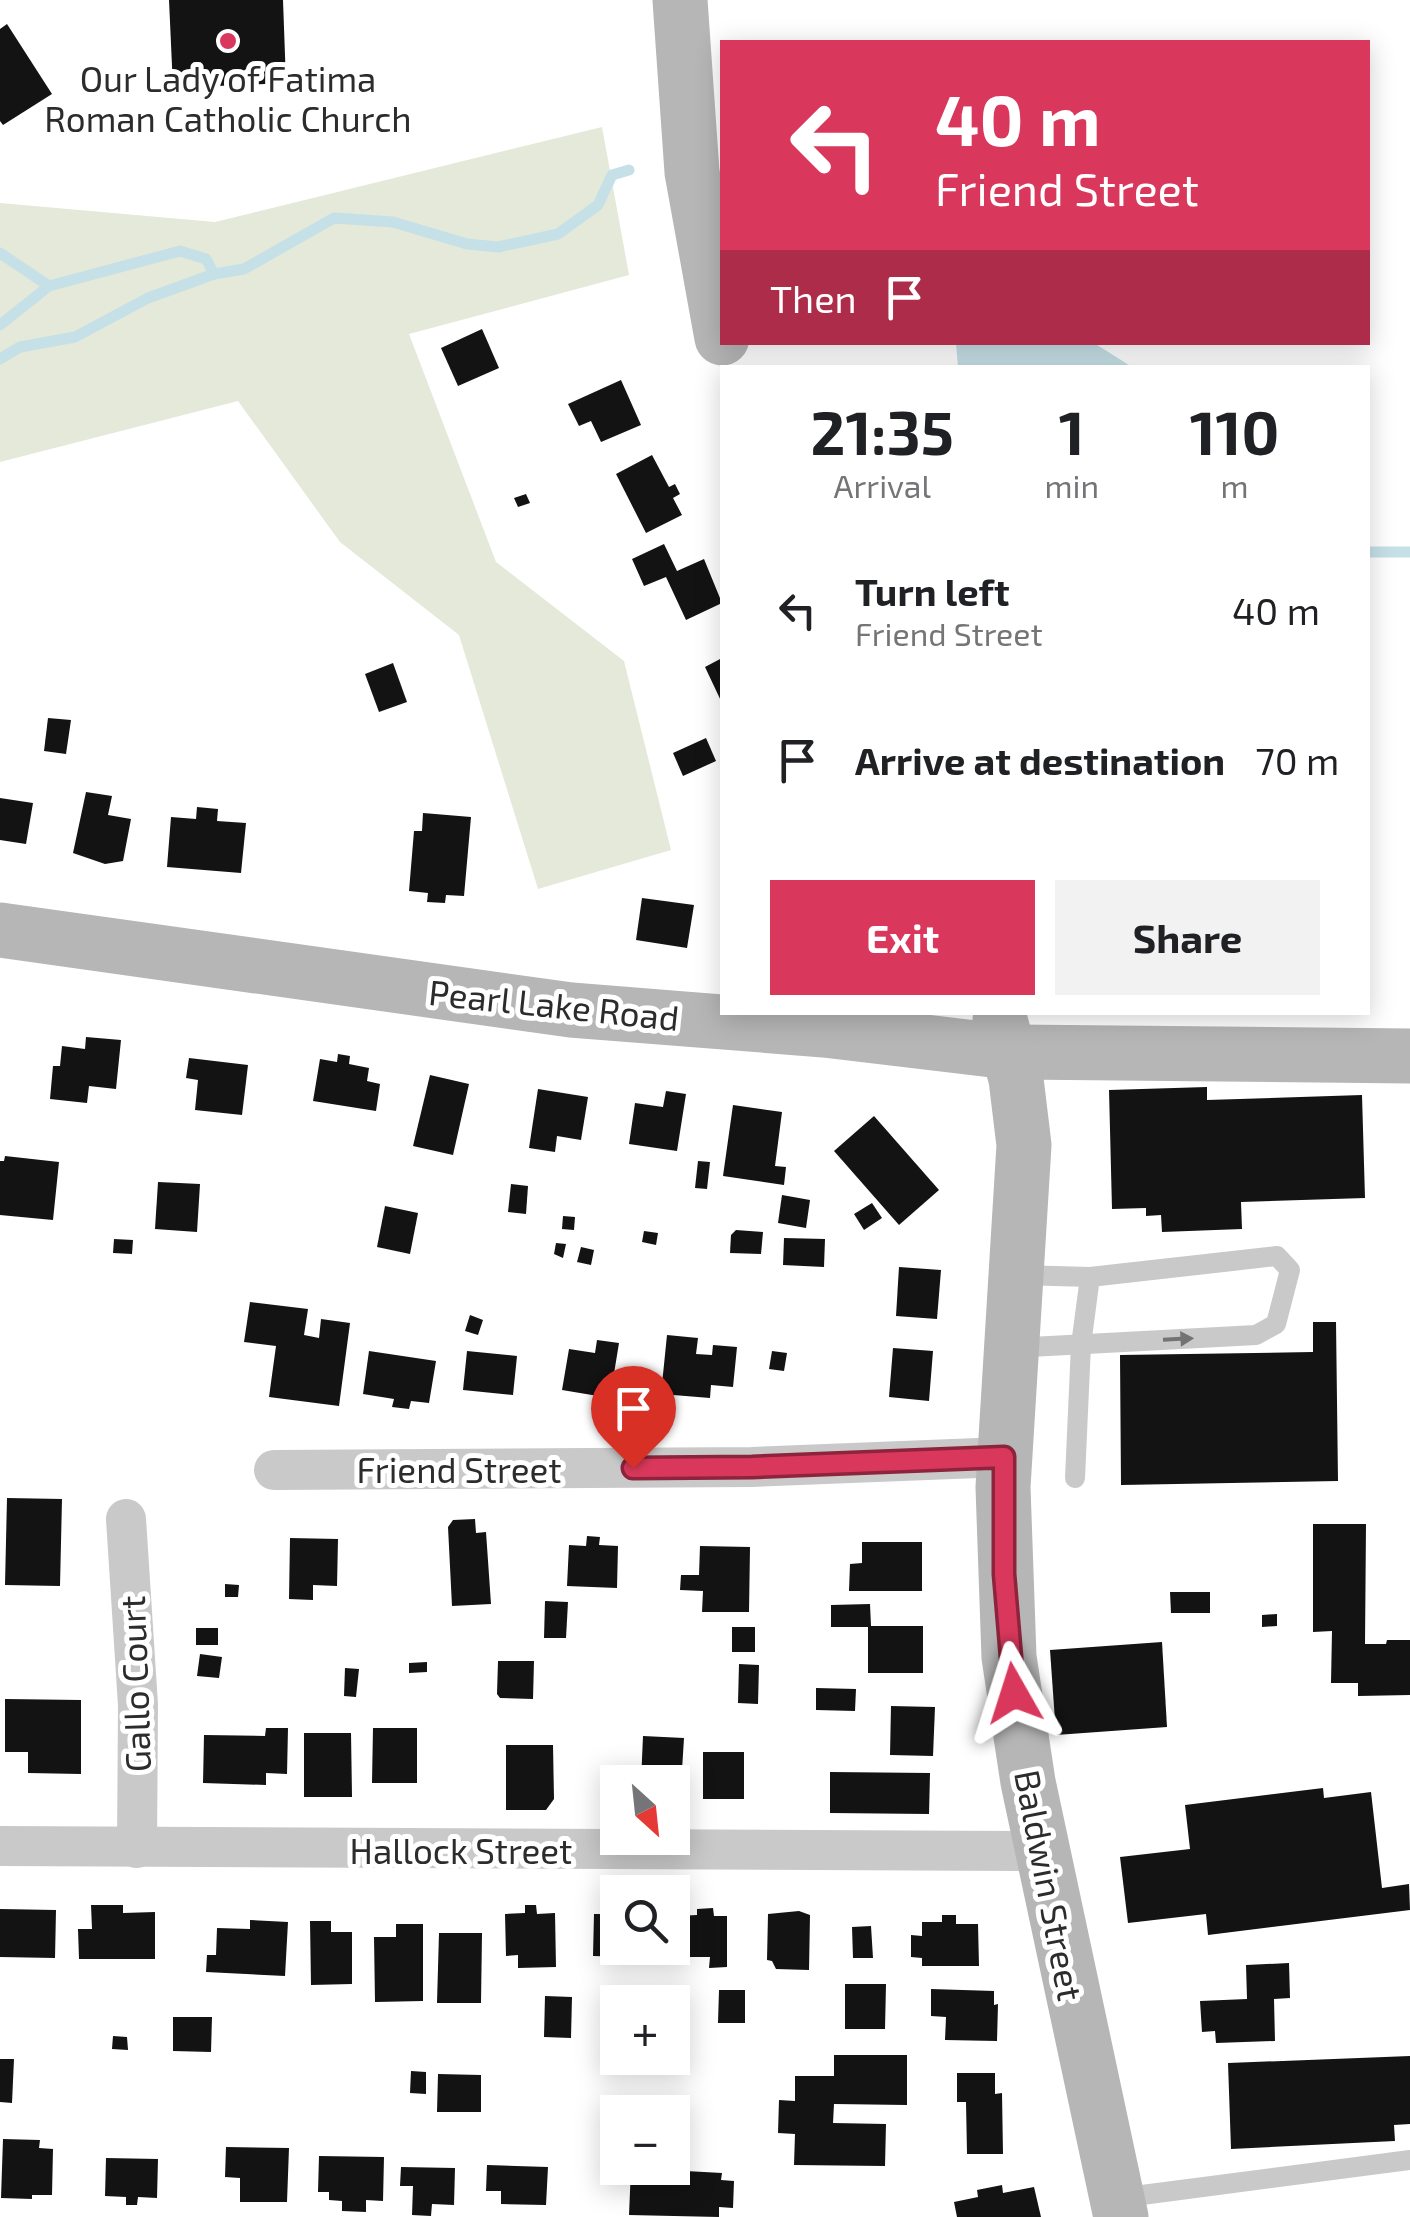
<!DOCTYPE html>
<html lang="en">
<head>
<meta charset="utf-8">
<style>
	body { margin:0; font-family:"Exo 2",sans-serif; background:#f2f2f2; color:#202124; height:100vh; display:flex; flex-direction:column; font-size:38px; white-space:nowrap }
	* { box-sizing:border-box; margin:0 }
	p { font-size:32px; color:#757577 }
	.icon { flex:none; width:55px; height:55px; fill:none; stroke:currentColor; stroke-width:2; stroke-linecap:round; stroke-linejoin:round }
	.map { position:relative; flex:1; overflow:hidden }
	.sheet { position:absolute; left:720px; top:365px; width:650px; height:650px; display:flex; flex-direction:column; background:#fff; border-radius:0px; box-shadow:0 5px 25px #0003 }
	.sheet>* { flex:none }
	.guide { position:absolute; left:720px; top:40px; width:650px; height:305px; border-radius:0px; box-shadow:0 5px 25px #0003; background:#d9385c; color:#fff; overflow:hidden }
	.needle { width:65px; rotate:153deg }
	.controls { position:absolute; left:600px; top:1765px; display:grid; gap:20px }
	.controls a { display:grid; place-items:center; width:90px; height:90px; border-radius:0px; background:#fff; box-shadow:0 5px 25px #0003; font-size:50px }
	.pin { position:absolute; display:grid; place-items:center; width:85px; height:85px; color:#fff; margin:-102px -42px; border-radius:50% 50% 50% 0; rotate:-45deg; box-shadow:0 0 10px #0007 }
	.pin .icon { rotate:45deg }
	.me { position:absolute; width:110px; margin:-55px; rotate:354deg; stroke-linejoin:round; filter:drop-shadow(0 0 8px #0008) }
	.turn { display:flex; align-items:center; gap:35px; height:210px; padding:0 50px; font-size:45px }
	.turn .icon { width:130px; height:130px; stroke-width:2.5 }
	.turn b { display:block; font-size:70px; line-height:85px }
	.then { display:flex; align-items:center; height:95px; padding:0 50px; background:#0003; gap:20px; font-size:38px }
	.eta { display:flex; justify-content:space-evenly; align-items:center; height:170px; text-align:center }
	.eta b { font-size:60px; font-weight:700; line-height:70px }
	.primary-button { display:flex; gap:20px; margin-top:auto; padding:20px 50px }
	.primary-button a { flex:1; height:115px; border-radius:0px; background:#d9385c; color:#fff; font-size:40px; font-weight:700; line-height:115px; text-align:center }
	.primary-button a+a { background:#f2f2f2; color:#202124 }
	ul { padding:0; list-style:none }
	li { display:flex; align-items:center; gap:30px; height:150px; padding:0 50px }
	li div { flex:1 }
	li b { display:block; font-size:38px }
	li em { font-style:normal }
	.map>svg:first-child { display:block }
	.green { fill:#e4e9d9 }
	.water { fill:#c6e0e8 }
	.lines { fill:none; stroke-linecap:round; stroke-linejoin:round }
	.stream { stroke:#c6e0e8; stroke-width:11 }
	.building { fill:#131313 }
	.lane { stroke:#c9c9c9; stroke-width:20 }
	.street { stroke:#c9c9c9; stroke-width:40 }
	.secondary { stroke:#b6b6b6; stroke-width:55 }
	.oneway { fill:#737373 }
	.route-casing { stroke:#8d243c; stroke-width:25 }
	.route { stroke:#d9385c; stroke-width:18 }
	.poi-dot { fill:#d9385c; stroke:#fff; stroke-width:4 }
	.labels { text-anchor:middle; dominant-baseline:central; stroke-width:10; stroke-linejoin:round; paint-order:stroke }
	.poi-label { font-size:35px; fill:#2c2c2c; stroke:#fff }
	.street-label { font-size:35px; fill:#2c2c2c; stroke:#fff }
</style>
</head>
<body>
<div class="map">
<svg width="1410" height="2217" viewBox="0 0 1410 2217">
	<rect width="100%" height="100%" fill="#fff"/>
	<path class="green" d="M602,127L629,275L409,334L496,562L624,661L671,850L538,889L459,635L340,542L238,401L0,462V203L215,222Z"/>
	<path class="water" d="M956,343H1094L1132,367H958Z"/>
	<g class="lines">
		<g class="stream">
			<path d="M0,253L49,286L180,251L206,259L214,274L244,269L334,218L393,222L467,244L498,247L558,234L598,205L612,175L629,170"/>
			<path d="M0,325L49,286"/>
			<path d="M0,359L20,347L75,337L148,298L214,274"/>
			<path d="M1368,552H1410"/>
		</g>
	</g>
	<g class="building">
		<path d="M169,0H283L286,83L173,88Z"/>
		<path d="M7,24L52,94L3,125L0,121V29Z"/>
		<path d="M482,329L499,368L458,386L441,348Z"/>
		<path d="M621,380L641,425L601,442L591,421L579,426L568,404Z"/>
		<path d="M652,455L669,487L675,484L680,494L673,498L682,515L646,533L616,474Z"/>
		<path d="M526,494L530,503L518,507L514,498Z"/>
		<path d="M664,544L677,571L704,559L722,603L686,620L666,577L644,586L632,559Z"/>
		<path d="M722,658V703L705,667Z"/>
		<path d="M393,663L407,702L379,712L365,674Z"/>
		<path d="M48,718L71,720L66,754L44,751Z"/>
		<path d="M706,738L716,761L683,776L673,753Z"/>
		<path d="M86,792L112,796L108,815L131,819L123,861L105,864L73,853Z"/>
		<path d="M0,798L33,803L26,844L0,840Z"/>
		<path d="M197,807L218,809L217,821L246,823L241,873L167,867L171,817L196,819Z"/>
		<path d="M423,813L471,817L464,896L446,895L445,903L427,902L428,893L409,891L414,831H422Z"/>
		<path d="M642,898L694,905L687,948L636,940Z"/>
		<path d="M86,1037L121,1040L116,1089L89,1086L87,1103L50,1099L53,1066H60L62,1046L85,1049Z"/>
		<path d="M338,1054L350,1056L349,1064L369,1068L367,1081L380,1084L376,1111L313,1101L320,1059L337,1062Z"/>
		<path d="M189,1058L248,1065L242,1115L195,1110L198,1080L186,1078Z"/>
		<path d="M430,1075L469,1084L453,1155L413,1146Z"/>
		<path d="M1207,1087V1100L1362,1095L1365,1198L1241,1202L1242,1229L1162,1232L1161,1215L1146,1216V1208L1112,1209L1109,1090Z"/>
		<path d="M538,1089L588,1097L581,1140L557,1136L555,1152L529,1148Z"/>
		<path d="M666,1091L686,1094L677,1151L629,1144L635,1103L663,1107Z"/>
		<path d="M733,1105L782,1112L775,1166L786,1167L784,1185L723,1176Z"/>
		<path d="M874,1116L939,1190L899,1225L834,1151Z"/>
		<path d="M5,1156L59,1162L53,1220L0,1215V1161H4Z"/>
		<path d="M698,1161L710,1162L707,1189L695,1188Z"/>
		<path d="M158,1182L200,1184L197,1232L155,1229Z"/>
		<path d="M511,1184L528,1186L526,1214L508,1212Z"/>
		<path d="M782,1195L810,1200L806,1228L778,1223Z"/>
		<path d="M872,1203L882,1218L864,1230L854,1214Z"/>
		<path d="M385,1206L418,1213L410,1254L377,1247Z"/>
		<path d="M563,1216L575,1217L574,1230L562,1229Z"/>
		<path d="M736,1230L763,1232L761,1254L730,1253L731,1235Z"/>
		<path d="M644,1231L658,1233L656,1245L642,1242Z"/>
		<path d="M784,1238L825,1239L824,1267L783,1265Z"/>
		<path d="M114,1239L133,1240L132,1254L113,1253Z"/>
		<path d="M556,1243L566,1244L563,1258L554,1254Z"/>
		<path d="M581,1247L594,1250L591,1265L577,1262Z"/>
		<path d="M899,1267L941,1270L937,1319L896,1316Z"/>
		<path d="M250,1302L308,1309L304,1335L319,1338L321,1319L350,1323L339,1406L269,1397L276,1346L244,1342Z"/>
		<path d="M470,1315L483,1320L478,1335L465,1331Z"/>
		<path d="M1313,1322H1336L1338,1481L1121,1485L1120,1355L1313,1352Z"/>
		<path d="M667,1335L698,1338L696,1354L712,1355L713,1345L737,1347L733,1387L711,1385L710,1398L661,1394Z"/>
		<path d="M597,1340L619,1343L610,1398L562,1390L569,1349L595,1353Z"/>
		<path d="M893,1348L933,1351L929,1401L889,1397Z"/>
		<path d="M369,1351L436,1361L429,1403L411,1401L409,1409L392,1407L394,1399L363,1394Z"/>
		<path d="M467,1351L517,1356L513,1395L463,1390Z"/>
		<path d="M772,1351L787,1353L784,1371L769,1369Z"/>
		<path d="M7,1498L62,1499L60,1586L5,1585Z"/>
		<path d="M475,1519L476,1533L486,1532L491,1604L452,1606L448,1527L453,1520Z"/>
		<path d="M1313,1524H1366L1365,1644H1386L1387,1640H1410V1695L1358,1696V1683H1331L1332,1631L1313,1632Z"/>
		<path d="M587,1536L600,1537L599,1545L618,1546L617,1588L567,1586L569,1545L586,1546Z"/>
		<path d="M290,1538L338,1539L337,1586L313,1585V1600L289,1599Z"/>
		<path d="M862,1542H922V1591H849L850,1564L862,1563Z"/>
		<path d="M700,1546L750,1547L749,1612H702L703,1591L680,1590L681,1575H699Z"/>
		<path d="M225,1584L239,1585L238,1597H225Z"/>
		<path d="M1170,1592H1210V1613H1171Z"/>
		<path d="M545,1601L568,1602L566,1638H544Z"/>
		<path d="M870,1604L871,1626H923V1673H868V1627H831V1605Z"/>
		<path d="M1277,1614V1626L1262,1627V1615Z"/>
		<rect x="732" y="1627" width="23" height="25"/>
		<rect x="196" y="1628" width="22" height="17"/>
		<path d="M1162,1642L1167,1727L1056,1735L1050,1650Z"/>
		<path d="M200,1654L222,1657L219,1678L197,1676Z"/>
		<path d="M498,1661H534L533,1699L500,1698L497,1694Z"/>
		<path d="M427,1662V1672L409,1673V1663Z"/>
		<path d="M739,1664L759,1665L758,1704L738,1703Z"/>
		<path d="M345,1668L359,1669L356,1697L344,1696Z"/>
		<path d="M816,1688L856,1689L855,1711L816,1710Z"/>
		<path d="M5,1699L81,1700V1774L28,1773V1752H5Z"/>
		<path d="M891,1706L935,1707L933,1756L890,1755Z"/>
		<path d="M266,1728H288L287,1774L266,1773V1785L203,1783L204,1735L265,1736Z"/>
		<path d="M373,1728H417V1783H372Z"/>
		<path d="M304,1733H351L352,1797H304Z"/>
		<path d="M643,1736L684,1738L681,1786L641,1782Z"/>
		<path d="M506,1745H553L554,1799L546,1810H506Z"/>
		<rect x="703" y="1752" width="41" height="47"/>
		<path d="M830,1772L930,1773L929,1814L830,1813Z"/>
		<path d="M1323,1788L1324,1798L1371,1792L1382,1888L1409,1884L1410,1910L1208,1935L1206,1914L1128,1923L1120,1857L1190,1849L1185,1805Z"/>
		<path d="M91,1905H123V1913L155,1912V1959H79L78,1929H92Z"/>
		<path d="M525,1905H536L537,1914L555,1913L556,1967L518,1968V1955L506,1956L505,1914L525,1913Z"/>
		<path d="M612,1906H618V1948H641V1965L631,1964V1957L593,1956L594,1914H612Z"/>
		<path d="M713,1908L714,1916H727V1967L709,1968L710,1957H679L678,1916L697,1915V1909Z"/>
		<path d="M0,1909L56,1910L55,1958L0,1957Z"/>
		<path d="M799,1911L810,1915L809,1970L776,1969L772,1961L767,1960L768,1914Z"/>
		<path d="M942,1915H956V1924H978L979,1966H922V1958L911,1957V1935L922,1936V1922H942Z"/>
		<path d="M250,1920L288,1922L285,1976L206,1972L207,1955H216L217,1928L250,1929Z"/>
		<path d="M310,1921H331V1932H352V1984L311,1985Z"/>
		<path d="M396,1924H423V2001L375,2002L374,1937H396Z"/>
		<path d="M871,1926L873,1958H853L852,1927Z"/>
		<path d="M439,1933H482L481,2003H437Z"/>
		<path d="M1289,1963L1290,1998L1274,1999L1275,2041L1216,2043L1215,2031L1202,2032L1200,2001L1247,1999L1246,1965Z"/>
		<path d="M845,1984H886L885,2029H845Z"/>
		<path d="M931,1989L994,1991V2005L998,2004L997,2041L945,2040L946,2017L931,2016Z"/>
		<path d="M719,1990H745V2023H718Z"/>
		<path d="M545,1996L572,1997L571,2038L544,2037Z"/>
		<path d="M173,2017H212L211,2052L173,2051Z"/>
		<path d="M113,2036L127,2037L128,2050L112,2049Z"/>
		<path d="M834,2055H907V2105L834,2104L833,2123L886,2124L885,2166L794,2165L795,2134L778,2133L779,2100L795,2101V2076H834Z"/>
		<path d="M1410,2056V2124L1394,2125L1395,2141L1231,2149L1228,2063Z"/>
		<path d="M0,2059H14L12,2103L0,2102Z"/>
		<path d="M411,2071L426,2072V2094L410,2093Z"/>
		<path d="M957,2073H995V2094L1002,2093L1003,2154H967L966,2102H957Z"/>
		<path d="M438,2074L481,2075V2112H437Z"/>
		<path d="M3,2139L40,2140L39,2148L53,2149L52,2195H32V2199L1,2198Z"/>
		<path d="M226,2147L289,2148L287,2202H240V2178L225,2177Z"/>
		<path d="M319,2156L384,2157L383,2201L366,2200V2212L342,2211V2201L329,2200V2192H318Z"/>
		<path d="M106,2158L158,2159L157,2198L138,2197L137,2205H126V2197L105,2196Z"/>
		<path d="M487,2165L548,2167L546,2205L501,2204V2191H486Z"/>
		<path d="M401,2167L455,2168L454,2205L432,2204L431,2216L412,2215L413,2186H400Z"/>
		<path d="M631,2168L722,2173L721,2180L734,2181L733,2208L719,2207V2217L629,2215Z"/>
		<path d="M1002,2185L1003,2193L1034,2187L1041,2217H957L954,2202L978,2197L977,2190Z"/>
	</g>
	<g class="lines">
		<g class="lane">
			<path d="M1013,1348L1256,1335L1276,1324L1290,1270L1277,1256L1090,1277L1018,1275"/>
			<path d="M1075,1478L1081,1345L1090,1277"/>
			<path d="M1119,2198L1410,2160"/>
		</g>
		<g class="street">
			<path d="M274,1470L752,1467L1004,1457"/>
			<path d="M126,1519L138,1705L137,1848"/>
			<path d="M0,1846L1042,1851"/>
		</g>
		<g class="secondary">
			<path d="M680,0L692,172L722,338"/>
			<path d="M0,930L571,1010L824,1030L1009,1052L1410,1056"/>
			<path d="M1000,1020L1016,1079L1024,1145L1003,1487L1009,1657L1028,1782L1121,2217"/>
		</g>
	</g>
	<defs><path id="oneway-solid" d="M-6-.8H1V-3.2L6.5 0L1 3.2V.8H-6Z" transform="scale(2.5)"/></defs>
	<use class="oneway" href="#oneway-solid" transform="translate(1178 1339) rotate(-3)"/>
	<g class="lines">
		<g class="route-casing">
			<path id="route" d="M633,1468L752,1467L1004,1457V1574L1014,1693"/>
		</g>
		<use href="#route" class="route"/>
	</g>
	<circle class="poi-dot" cx="228" cy="41" r="10"/>
	<g class="labels">
		<g class="poi-label">
			<text x="228" y="78">Our Lady of Fatima<tspan x="228" dy="40">Roman Catholic Church</tspan></text>
		</g>
		<g class="street-label">
			<text transform="translate(554 1004) rotate(6)">Pearl Lake Road</text>
			<text x="459" y="1469">Friend Street</text>
			<text transform="translate(134 1684) rotate(-92)">Gallo Court</text>
			<text x="461" y="1850">Hallock Street</text>
			<text transform="translate(1050 1885) rotate(79)">Baldwin Street</text>
		</g>
	</g>
</svg>
<div class="controls">
<a><svg class="needle" viewBox="-14 -14 28 28"><path d="M0-13l5 13h-10z" fill="#e53935"/><path d="M0 13l5-13h-10z" fill="#757577"/></svg></a>
<a><svg class="icon" aria-label="search" viewBox="0 0 24 24"><circle cx="10" cy="10" r="6"/><path d="M15 15l6 6"/></svg></a>
<a>+</a>
<a>−</a>
</div>
<div class="pin" style="left:633px;top:1468px;background:#d93025"><svg class="icon" aria-label="arrive" viewBox="0 0 24 24"><path d="M6 21V4h12l-3 4 3 4H6"/></svg></div>
<svg class="me" style="left:1014px;top:1693px" viewBox="-20 -20 40 40"><path d="M0-17L14 15 0 8-14 15z" fill="#d9385c" stroke="#fff" stroke-width="4"/></svg>
<div class="guide">
<div class="turn"><svg class="icon" aria-label="left" viewBox="0 0 24 24"><path d="M17 20v-9H6M10 6l-5 5 5 5"/></svg><div><b>40 m</b>Friend Street</div></div>
<div class="then">Then<svg class="icon" aria-label="arrive" viewBox="0 0 24 24"><path d="M6 21V4h12l-3 4 3 4H6"/></svg></div>
</div>
<section class="sheet">
<div class="eta">
<div><b>21:35</b><p>Arrival</p></div>
<div><b>1</b><p>min</p></div>
<div><b>110</b><p>m</p></div>
</div>
<ul>
<li><svg class="icon" aria-label="left" viewBox="0 0 24 24"><path d="M17 20v-9H6M10 6l-5 5 5 5"/></svg><div><b>Turn left</b><p>Friend Street</p></div><em>40 m</em></li>
<li><svg class="icon" aria-label="arrive" viewBox="0 0 24 24"><path d="M6 21V4h12l-3 4 3 4H6"/></svg><div><b>Arrive at destination</b></div><em>70 m</em></li>
</ul>
<div class="primary-button"><a>Exit</a><a>Share</a></div>
</section>
</div>
</body>
</html>
